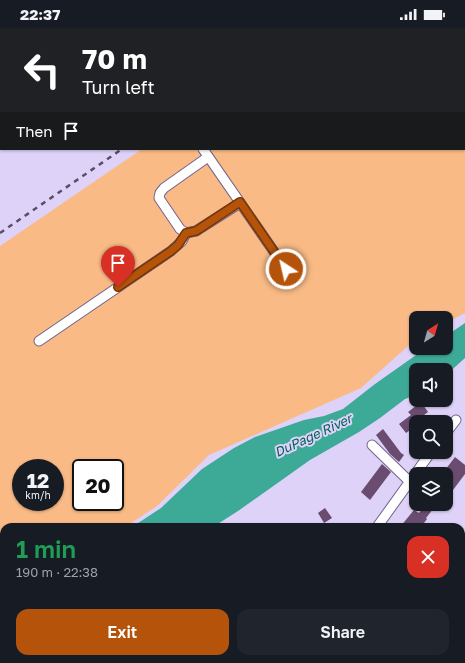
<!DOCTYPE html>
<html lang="en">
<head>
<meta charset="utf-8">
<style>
	body { margin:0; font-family:"Golos Text",sans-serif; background:#20242c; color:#f1f3f6; height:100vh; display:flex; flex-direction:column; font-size:15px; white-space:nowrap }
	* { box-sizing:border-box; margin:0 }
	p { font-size:13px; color:#9ea1a6 }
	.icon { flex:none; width:22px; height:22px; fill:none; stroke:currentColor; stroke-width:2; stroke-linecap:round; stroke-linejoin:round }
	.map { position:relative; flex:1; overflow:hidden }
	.panel { position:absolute; left:0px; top:495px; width:465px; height:140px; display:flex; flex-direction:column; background:#171b24; border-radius:12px 12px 0 0; box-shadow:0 1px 3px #0004 }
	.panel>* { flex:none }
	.top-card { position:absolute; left:0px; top:0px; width:465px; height:122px; box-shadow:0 1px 3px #0004; background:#202124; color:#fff; overflow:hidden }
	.needle { width:26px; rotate:37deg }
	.fabs { position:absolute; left:409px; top:283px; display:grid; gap:8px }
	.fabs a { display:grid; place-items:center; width:44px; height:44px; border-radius:8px; background:#171b24; box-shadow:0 1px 3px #0004; font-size:20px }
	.speed { position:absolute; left:12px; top:431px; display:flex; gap:8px; font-size:20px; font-weight:700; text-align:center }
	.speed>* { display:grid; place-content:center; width:52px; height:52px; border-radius:50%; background:#171b24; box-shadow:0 1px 3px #0004; line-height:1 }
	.speed small { font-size:10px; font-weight:400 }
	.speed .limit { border:2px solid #111; border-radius:6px; background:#fff; color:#111 }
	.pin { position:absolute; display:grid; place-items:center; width:34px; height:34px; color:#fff; margin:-41px -17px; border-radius:50% 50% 50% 0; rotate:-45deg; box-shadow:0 0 4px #0007 }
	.pin .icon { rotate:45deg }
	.me { position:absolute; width:44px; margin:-22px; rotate:325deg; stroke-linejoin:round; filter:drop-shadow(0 0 3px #0008) }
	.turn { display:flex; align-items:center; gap:14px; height:84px; padding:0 16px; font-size:18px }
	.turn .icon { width:52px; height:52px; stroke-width:2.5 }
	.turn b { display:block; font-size:28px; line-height:34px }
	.then { display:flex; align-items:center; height:38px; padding:0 16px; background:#0003; gap:8px; font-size:15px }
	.round { display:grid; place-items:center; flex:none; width:42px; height:42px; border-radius:12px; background:#20242c }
	.headline { display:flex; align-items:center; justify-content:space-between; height:68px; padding:0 16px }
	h1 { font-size:24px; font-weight:600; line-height:30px; color:#1e9e55 }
	.cta { display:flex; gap:8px; margin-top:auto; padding:8px 16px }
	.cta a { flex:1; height:46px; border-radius:12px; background:#b45309; color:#fff; font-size:16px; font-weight:600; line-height:46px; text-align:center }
	.cta a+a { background:#20242c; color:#f1f3f6 }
	.status { display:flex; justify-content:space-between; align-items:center; height:28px; padding:0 20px; background:#171b24; direction:ltr }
	.status svg { height:11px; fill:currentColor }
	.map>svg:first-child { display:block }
	.built { fill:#d7c4fb }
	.green { fill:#f9ba85; fill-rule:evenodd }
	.water { fill:#3daa98 }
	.building { fill:#6a4c70 }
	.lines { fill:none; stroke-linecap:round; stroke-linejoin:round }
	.minor-casing { stroke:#72638d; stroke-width:11 }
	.minor { stroke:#fff; stroke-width:9 }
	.rail { stroke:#574f66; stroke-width:2.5; stroke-dasharray:5 5; stroke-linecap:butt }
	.route-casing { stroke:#753606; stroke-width:10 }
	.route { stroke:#b45309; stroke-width:7 }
	.labels { text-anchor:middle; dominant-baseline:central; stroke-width:4; stroke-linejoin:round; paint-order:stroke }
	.water-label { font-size:13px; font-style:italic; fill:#006054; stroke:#ded2f8 }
</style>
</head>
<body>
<div class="status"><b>22:37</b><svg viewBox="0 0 49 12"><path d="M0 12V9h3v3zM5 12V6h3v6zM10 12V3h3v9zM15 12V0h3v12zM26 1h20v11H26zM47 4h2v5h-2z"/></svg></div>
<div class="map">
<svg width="465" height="635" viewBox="0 0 465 635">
	<rect width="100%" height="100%" fill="#ded2f8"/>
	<path class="built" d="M461,576L465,579V635H368L362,631H461Z"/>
	<path class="green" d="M328,0H465V285L446,295V290H416V311L361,360L209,427L157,478L125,499H4V539L0,540V218L142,121H464V1H326ZM21,440H55V474H21ZM81,440H115V474H81Z"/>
	<g class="water">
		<path d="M465,295V330L446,347V342H416V367L405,371L380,390L359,404L310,432L238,483L213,499H132L161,480L202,441L234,420L255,409L304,392L324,388L343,381L375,356L426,320H446V308Z"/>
		<path d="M4,541V596L0,597V542Z"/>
	</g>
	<g class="building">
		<path d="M421,374L428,384L416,393V398L406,405L399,396L411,387L408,384Z"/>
		<path d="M383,401L401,425L404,427L399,434L390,426L376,407Z"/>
		<path d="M455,429L465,437V446L453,462L446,457V446H442Z"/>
		<path d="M382,436L391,444L370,472L361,464Z"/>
		<path d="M426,476H437L426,490L427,491L421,499H400L414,482L419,485Z"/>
		<path d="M325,480L332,490L324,495L318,485Z"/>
	</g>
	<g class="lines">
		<g class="minor-casing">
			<g id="minor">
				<path d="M104,0L106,1"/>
				<path d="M203,121L286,241"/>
				<path d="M208,129L164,160L160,165L159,170L180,201L186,205L196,203L240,175"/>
				<path d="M39,313L171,223L182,213L186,205"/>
				<path d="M446,405L456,392"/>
				<path d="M372,417L409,453"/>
				<path d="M377,499L431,424"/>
				<path d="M461,585L465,588"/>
				<path d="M461,615L465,609"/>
				<path d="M232,631V635"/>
				<path d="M417,631L422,635"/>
				<path d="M290,635L292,631"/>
				<path d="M448,635L450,631"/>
			</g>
		</g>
		<use href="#minor" class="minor"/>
		<g class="rail">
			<path d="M296,1L298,0"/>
			<path d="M0,205L122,121"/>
		</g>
	</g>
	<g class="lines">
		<g class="route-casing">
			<path id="route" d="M118,259L171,223L178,217L186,205L196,203L240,174L286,241"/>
		</g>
		<use href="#route" class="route"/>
	</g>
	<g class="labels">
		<g class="water-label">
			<text transform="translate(313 407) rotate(-25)">DuPage River</text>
		</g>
	</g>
</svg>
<div class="fabs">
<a><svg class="needle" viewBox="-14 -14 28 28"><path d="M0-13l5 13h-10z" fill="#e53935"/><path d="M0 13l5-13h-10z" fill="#9ea1a6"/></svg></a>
<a><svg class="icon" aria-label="sound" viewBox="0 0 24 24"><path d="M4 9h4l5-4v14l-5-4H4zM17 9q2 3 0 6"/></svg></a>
<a><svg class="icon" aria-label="search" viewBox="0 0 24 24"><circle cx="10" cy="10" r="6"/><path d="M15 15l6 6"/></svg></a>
<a><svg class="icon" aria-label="layers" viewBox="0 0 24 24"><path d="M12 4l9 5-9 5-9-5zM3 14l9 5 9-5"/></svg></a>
</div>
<div class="speed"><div>12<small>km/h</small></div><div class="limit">20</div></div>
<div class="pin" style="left:118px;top:259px;background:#d93025"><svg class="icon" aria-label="arrive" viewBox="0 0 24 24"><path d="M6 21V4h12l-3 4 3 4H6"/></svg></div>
<svg class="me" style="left:286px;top:241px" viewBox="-20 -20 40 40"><circle r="17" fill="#b45309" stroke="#fff" stroke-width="3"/><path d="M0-11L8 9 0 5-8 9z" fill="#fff"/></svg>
<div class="top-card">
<div class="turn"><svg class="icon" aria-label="left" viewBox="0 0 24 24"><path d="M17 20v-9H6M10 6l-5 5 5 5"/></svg><div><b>70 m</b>Turn left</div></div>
<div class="then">Then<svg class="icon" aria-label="arrive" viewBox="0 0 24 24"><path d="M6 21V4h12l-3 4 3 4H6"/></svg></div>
</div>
<section class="panel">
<div class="headline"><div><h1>1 min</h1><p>190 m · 22:38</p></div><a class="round" style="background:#d93025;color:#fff"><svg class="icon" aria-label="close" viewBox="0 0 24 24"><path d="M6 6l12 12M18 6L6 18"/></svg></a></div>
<div class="cta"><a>Exit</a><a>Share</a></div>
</section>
</div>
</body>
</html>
